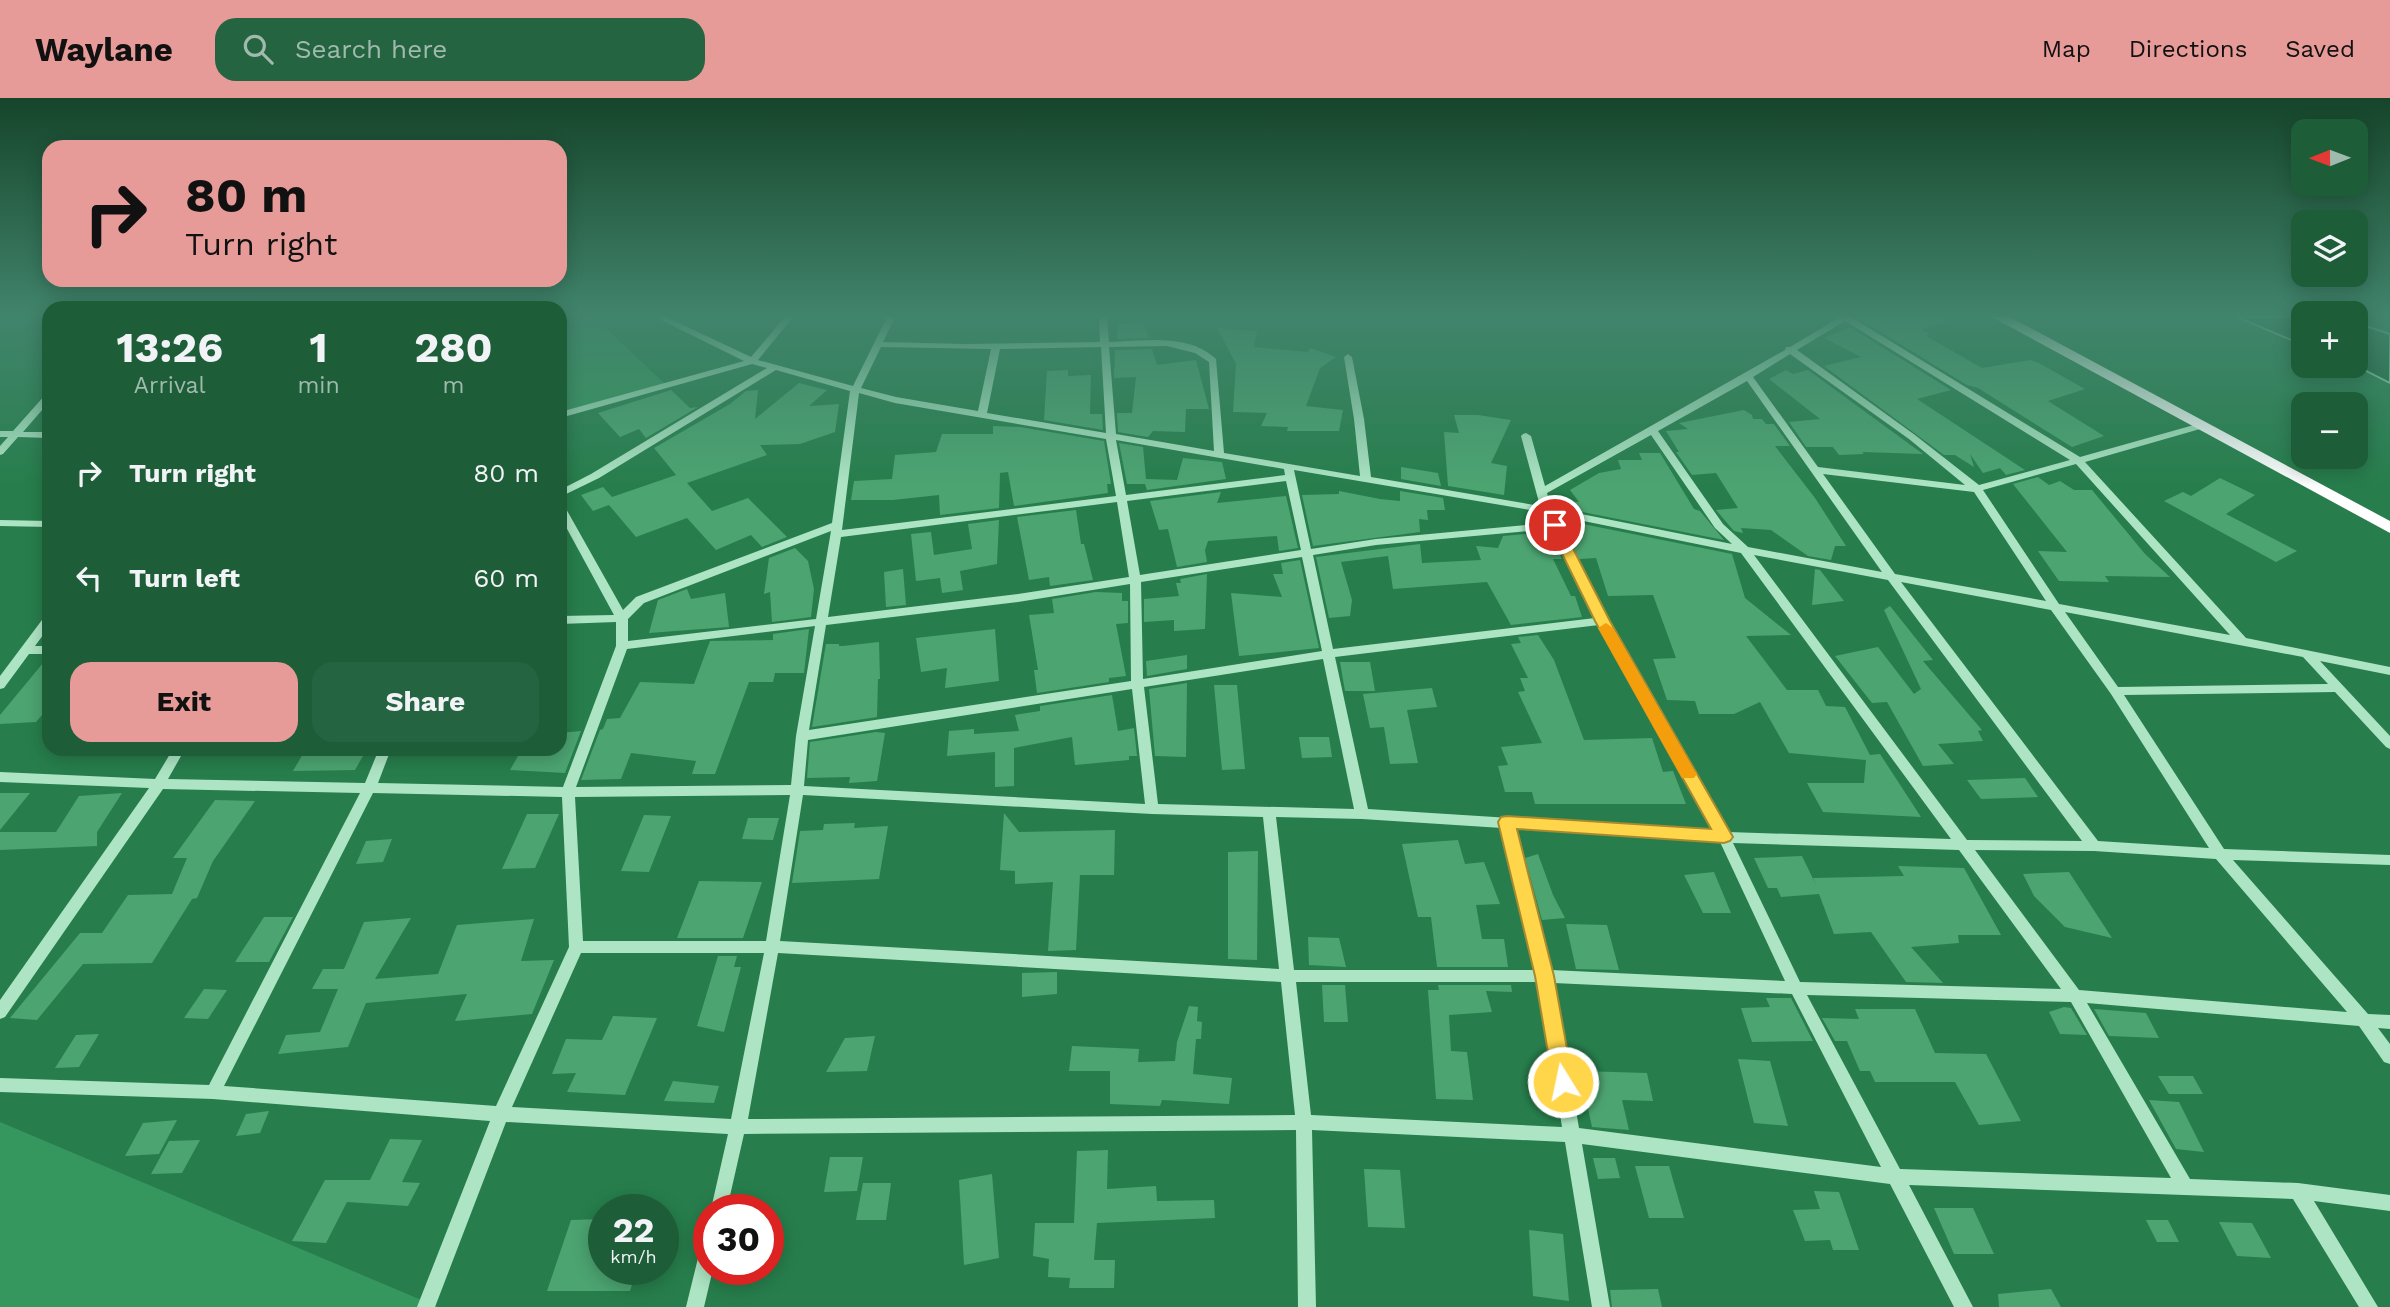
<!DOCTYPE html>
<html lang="en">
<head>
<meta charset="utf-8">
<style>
	body { margin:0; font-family:"Work Sans",sans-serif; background:#256441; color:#f1f3f6; height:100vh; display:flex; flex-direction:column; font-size:26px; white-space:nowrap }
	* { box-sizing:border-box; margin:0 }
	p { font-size:23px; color:#a0baae }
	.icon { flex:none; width:38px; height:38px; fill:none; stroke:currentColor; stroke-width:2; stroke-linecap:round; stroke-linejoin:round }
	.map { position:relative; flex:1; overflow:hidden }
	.sheet { position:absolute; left:42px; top:203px; width:525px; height:455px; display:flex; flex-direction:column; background:#1d5e39; border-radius:21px; box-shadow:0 4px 18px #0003 }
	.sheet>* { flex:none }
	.top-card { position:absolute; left:42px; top:42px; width:525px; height:147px; border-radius:21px; box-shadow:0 4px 18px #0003; background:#e69b98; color:#111; overflow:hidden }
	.needle { width:46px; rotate:269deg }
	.fabs { position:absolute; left:2291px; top:21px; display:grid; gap:14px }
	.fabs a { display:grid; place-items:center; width:77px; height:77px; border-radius:14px; background:#1d5e39; box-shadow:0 4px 18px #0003; font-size:35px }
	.speed { position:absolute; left:588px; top:1096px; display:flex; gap:14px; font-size:35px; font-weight:700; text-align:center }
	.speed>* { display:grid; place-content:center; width:91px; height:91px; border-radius:50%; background:#1d5e39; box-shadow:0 4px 18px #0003; line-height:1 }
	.speed small { font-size:18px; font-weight:400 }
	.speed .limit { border:10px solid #d22; background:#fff; color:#111 }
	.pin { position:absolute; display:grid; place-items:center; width:60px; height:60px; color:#fff; margin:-30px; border:4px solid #fff; border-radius:50%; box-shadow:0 2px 7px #0007 }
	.me { position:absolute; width:77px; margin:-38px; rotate:350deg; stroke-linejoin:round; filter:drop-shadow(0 0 5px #0008) }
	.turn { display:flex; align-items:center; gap:24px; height:147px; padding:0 28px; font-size:32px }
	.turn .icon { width:91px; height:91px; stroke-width:2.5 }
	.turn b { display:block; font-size:49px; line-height:60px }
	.eta { display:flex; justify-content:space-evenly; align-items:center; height:119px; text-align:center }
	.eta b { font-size:42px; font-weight:700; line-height:49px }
	.primary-button { display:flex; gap:14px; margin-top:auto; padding:14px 28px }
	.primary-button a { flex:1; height:80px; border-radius:21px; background:#e69b98; color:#111; font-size:28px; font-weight:700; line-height:80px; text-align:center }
	.primary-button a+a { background:#256441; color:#f1f3f6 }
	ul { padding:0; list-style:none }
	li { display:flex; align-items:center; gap:21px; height:105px; padding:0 28px }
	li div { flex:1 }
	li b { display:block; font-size:26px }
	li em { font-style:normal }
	header { display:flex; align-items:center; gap:42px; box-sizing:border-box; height:98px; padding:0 35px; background:#e69b98; color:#111 }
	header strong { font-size:33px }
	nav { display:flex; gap:38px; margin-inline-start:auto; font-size:24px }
	.search { width:490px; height:63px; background:#256441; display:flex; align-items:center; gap:18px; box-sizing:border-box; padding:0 24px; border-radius:21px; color:#a0baae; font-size:26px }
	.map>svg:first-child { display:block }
	.green { fill:#35975e }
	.water { fill:#1b5f39; stroke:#a2e5bd; stroke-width:2 }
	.building { fill:#4ca471 }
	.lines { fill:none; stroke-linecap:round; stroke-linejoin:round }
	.minor { fill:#ade5c4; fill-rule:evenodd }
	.highway { fill:#fff; fill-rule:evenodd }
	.route { fill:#ffd54a; stroke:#a68a30; stroke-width:2 }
	.slow { fill:#f59e0b }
</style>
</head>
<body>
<header>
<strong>Waylane</strong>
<div class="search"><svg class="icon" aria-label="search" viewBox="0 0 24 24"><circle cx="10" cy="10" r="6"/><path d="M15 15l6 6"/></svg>Search here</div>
<nav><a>Map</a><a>Directions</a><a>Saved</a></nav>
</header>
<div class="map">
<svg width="2390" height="1209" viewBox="0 0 2390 1209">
	<rect width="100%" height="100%" fill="#277e4c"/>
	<g class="green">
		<path d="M560,219H594L666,287L560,314Z"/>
		<path d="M0,1024L438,1209H0Z"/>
	</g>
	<g class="water">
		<path d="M2237,219H2303V247Z"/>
		<path d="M2356,225L2390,236V285L2356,268Z"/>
	</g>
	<g class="building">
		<path d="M1862,219H1945L1946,224L1921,231L1930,236L1926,238L1982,270L2030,262L2039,265L2085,291L2048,303L2104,338L2072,349L1978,290L1967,287L1859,221Z"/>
		<path d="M1144,225L1149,240L1117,241L1118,226Z"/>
		<path d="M1850,229L1951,292L1917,301L2025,372L2006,377L2000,370L1983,375L1970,356L1974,369L1955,357H1944L1824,268L1861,259L1824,240Z"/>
		<path d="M1217,230L1257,233L1254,249L1308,254L1310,250L1336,259L1320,270L1306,308L1343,312L1339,333H1287L1288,329L1261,328L1267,315L1233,314L1236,266Z"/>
		<path d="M1152,251L1157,267L1196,262L1209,311H1186L1185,334L1153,333L1148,339L1118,334L1117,315H1132L1136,279L1114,280L1115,252Z"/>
		<path d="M1068,272V278L1091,277L1090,316H1102L1103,332L1044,322L1047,273Z"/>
		<path d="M1786,272L1793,276L1808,272L1923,356L1862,354L1864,356L1839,357L1833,349H1806L1789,324L1820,321L1769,281Z"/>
		<path d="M799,285L827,292L809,308L839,306L835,334L800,346L760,347L767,357L687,385L712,413L748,400L787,439L762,449L751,437L716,452L687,420L636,439L609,407L593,413L581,397L603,389L612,399L676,377L654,350L730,306L746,293L758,292L755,321Z"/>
		<path d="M671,292L690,310L698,309L646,340L639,331L620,339L598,315Z"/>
		<path d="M1744,312L1752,317L1753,321H1762L1766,326H1774L1790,348H1775L1815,400L1846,448H1835L1831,462L1808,458L1771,432L1741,430L1743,435L1734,433L1716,412L1738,410L1716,375L1692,377L1676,354H1679L1666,333L1688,331L1679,325Z"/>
		<path d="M1454,317H1478L1511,322L1491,365L1507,368L1504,397L1448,388L1444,334L1459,335Z"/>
		<path d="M993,328L1020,329L1104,343L1111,386H1107L1108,395L1014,408L1008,374L1000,375L999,410L940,417L939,397L893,402H851L854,383L892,381L895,357L936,354L942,336H993Z"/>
		<path d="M1119,345L1143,349L1146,381L1177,382L1183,360L1222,364L1226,381L1147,392L1145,386H1127Z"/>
		<path d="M1639,355H1660L1694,411L1700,413L1724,442L1557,409L1554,402L1579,404L1570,392L1599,375L1621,371L1618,362H1642Z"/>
		<path d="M1401,369L1438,375L1441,388L1401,381Z"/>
		<path d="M2038,379L2049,387L2060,383L2074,392H2092L2145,456L2170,479L2105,478L2109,484L2059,483L2038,453L2067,454L2013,386Z"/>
		<path d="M2220,380L2255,397L2226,416L2297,453L2276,464L2164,403L2183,394L2191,398Z"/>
		<path d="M1339,393L1380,401L1400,403V393L1443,400L1445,412H1427L1428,422L1419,421L1420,434L1313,448L1302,397L1339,396Z"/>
		<path d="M1221,394L1217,405L1286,398L1298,450L1279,453L1277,438L1208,443L1205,452L1207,464L1177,469L1168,431L1159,432L1150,403Z"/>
		<path d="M1076,412L1081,446H1084L1093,482L1050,488L1049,479L1029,482L1017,419Z"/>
		<path d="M999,422L997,466L960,473L963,492L942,495L940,480L916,483L911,436L931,434L934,457L972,451L968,426Z"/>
		<path d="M1563,422L1732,456L1745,500L1791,537L1746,538L1787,592H1818L1826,608L1845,609L1870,657L1880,656L1921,719L1823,714L1807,685H1864L1866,662L1789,655L1760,604L1734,616H1699L1695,603L1667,602L1653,561L1676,560L1653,497L1608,498L1596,460L1579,461L1565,433H1568Z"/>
		<path d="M1549,434L1562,461H1553L1571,498H1575L1582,519L1511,527L1487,484L1393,491L1388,458L1341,464L1352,502L1350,518L1329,520L1316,459L1420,446L1422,465L1481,462L1476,448L1498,450L1503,438Z"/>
		<path d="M795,450L808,463L814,491L811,519L772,524L770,494L764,496L769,460Z"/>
		<path d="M1300,462L1319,550L1239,558L1231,495L1282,499L1273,476H1283L1281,465Z"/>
		<path d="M903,471L906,507L886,509L884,474Z"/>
		<path d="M1815,471L1820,472L1844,503L1812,507Z"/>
		<path d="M1207,476L1205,531L1174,533V522L1144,524V501L1179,498L1176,485H1181L1180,481Z"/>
		<path d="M687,491L691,501L725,495L729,529L649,535L658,502Z"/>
		<path d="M1096,494L1122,495V503H1128V525L1116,526L1126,578L1109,580V584L1037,595L1034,572H1038L1029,517L1054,515L1052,501Z"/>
		<path d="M1890,508L1933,562L1923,563L1982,632L1978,633L1983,643L1938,646L1954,666L1923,668L1887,604L1872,605L1835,558L1878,549L1914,596L1921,591L1884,512Z"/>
		<path d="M809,531L804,575H775L773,584H749L715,676H692L696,663L631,655L621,681L581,682L600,632L603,631L607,621L620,620L640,584L694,586L710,543L773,542V536Z"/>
		<path d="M995,531L999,583L945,590L947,570L921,574L916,540Z"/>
		<path d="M1538,537L1554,562L1584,642L1652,640L1663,674L1673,673L1686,706H1535L1532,694H1505L1498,668L1508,667L1501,649L1542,645L1518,594L1525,593L1520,580H1528L1511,546L1521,545L1518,539Z"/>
		<path d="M879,544L880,581H878L877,619L812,629L826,546H839V548H843Z"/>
		<path d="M1187,557V571L1147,578L1146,563Z"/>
		<path d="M48,559L49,609L36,624L0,626V617Z"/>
		<path d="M1340,564H1370L1375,593H1345Z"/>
		<path d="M1187,585L1186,659L1155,658L1149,591Z"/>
		<path d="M1214,587H1237L1245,671L1222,672Z"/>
		<path d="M1432,590L1437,609L1407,612L1418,665L1390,666L1384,629L1370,630L1363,596Z"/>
		<path d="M1112,597L1118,633L1134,630L1137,658H1129V662L1075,667L1072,639L1014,650V688L995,689V654L947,658L949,633L974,631V636L1019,633L1015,617L1040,613V608Z"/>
		<path d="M581,633L565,675L510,672L522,651H560V635Z"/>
		<path d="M876,634L885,635L877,683L849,685L850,679L807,680L810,644Z"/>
		<path d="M1299,639H1329L1332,659L1302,660Z"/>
		<path d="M335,651H367L355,672L293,673L304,654L334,653Z"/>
		<path d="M2025,680L2038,699L1981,701L1967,682Z"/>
		<path d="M0,695H30L0,732Z"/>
		<path d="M122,695L97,734V748L0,752V734H56L79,698Z"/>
		<path d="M215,702L255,703L213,763L197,800L192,801L152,865L83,866L37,922L10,920L80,835H102L128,797L172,796L187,760H173Z"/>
		<path d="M1004,715L1019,734L1115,732L1114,777H1080L1076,852L1048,853L1053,784L1015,786V773L1000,772Z"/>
		<path d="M527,716H559L535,770L502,771Z"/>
		<path d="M644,717L671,718L649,774L621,773Z"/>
		<path d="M748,720H779L773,742L742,741Z"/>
		<path d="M855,725L854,730L888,728L879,781L792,785L800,733L823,732L824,726Z"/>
		<path d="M392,741L383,764L356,766L366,743Z"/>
		<path d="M1458,742L1465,766L1484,764L1500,806L1476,807L1482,841H1504L1508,869H1437L1431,819H1418L1402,746Z"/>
		<path d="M1258,753L1257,862L1228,861V754Z"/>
		<path d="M1538,756L1553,797L1565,820L1542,822L1525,760Z"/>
		<path d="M1802,758L1817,789L1813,780L1904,778L1898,768L1964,770L2001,837H1958L1959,845L1911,849L1943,885L1906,884L1871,834L1834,836L1819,796L1781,799L1777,790H1768L1754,760Z"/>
		<path d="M1714,774L1731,815H1703L1684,777Z"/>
		<path d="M2069,774L2112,840L2065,829L2034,798L2023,776Z"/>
		<path d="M699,783L762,784L743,840H677Z"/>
		<path d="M264,819H293L269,864H235Z"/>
		<path d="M411,820L375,881L438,876L457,827L534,821L521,863L554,862L532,916L455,923L467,896L366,905L348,949L278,956L286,937L320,934L338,891H312L323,871H344L364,824Z"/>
		<path d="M1566,826L1607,827L1619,872L1576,871Z"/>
		<path d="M1308,839L1339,840L1346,869L1309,867Z"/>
		<path d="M718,858H737L734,869H741L724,934L697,928Z"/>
		<path d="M1057,874V896L1022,899V875Z"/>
		<path d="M1322,887H1345L1348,924H1324Z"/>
		<path d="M1438,887H1511L1512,894L1486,893L1492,914L1449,917L1451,953L1467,954L1473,1002L1436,1001L1428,892H1439Z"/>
		<path d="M204,891L227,892L208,921L184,920Z"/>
		<path d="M1766,900H1791L1813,943L1752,944L1741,910L1770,909Z"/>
		<path d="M1189,908L1198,909L1197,923L1202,924L1201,941H1196L1193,976L1232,980L1229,1006L1162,1002L1160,1008L1110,1006V973H1069L1072,948L1139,951L1138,964L1175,963L1177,944Z"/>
		<path d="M2064,909L2071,910L2087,937L2060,936L2049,914Z"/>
		<path d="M1855,911H1915L1935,955L1986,956L2021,1023L1979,1027L1955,984H1875L1870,973H1860L1847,943H1835L1822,920L1859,921Z"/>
		<path d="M2094,911L2146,915L2159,940L2109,938Z"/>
		<path d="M613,918L657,920L626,994L625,997L567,994L576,975L552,976L566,941L602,942Z"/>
		<path d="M99,936L79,969L55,970L76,937Z"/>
		<path d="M875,938L867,973L826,974L845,940Z"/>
		<path d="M1738,961L1770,963L1788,1028L1754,1025Z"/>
		<path d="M1580,973L1647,975L1653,1003L1622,1002L1629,1032L1592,1029Z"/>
		<path d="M2158,978H2193L2203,996H2169Z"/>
		<path d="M673,983L719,988L714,1005L664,1003Z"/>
		<path d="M2149,1002L2179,1004L2204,1054L2176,1051Z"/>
		<path d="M269,1013L260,1035L236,1038L246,1016Z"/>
		<path d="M177,1022L159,1056L125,1058L143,1025Z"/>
		<path d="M390,1041L422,1042L402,1084L420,1085L408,1108L347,1104L326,1145L292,1143L325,1082H370Z"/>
		<path d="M200,1042L182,1075L151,1076L169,1043Z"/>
		<path d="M1108,1052L1107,1091L1156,1088L1157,1103L1214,1102L1215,1120L1097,1125L1094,1162H1115L1114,1190H1069L1070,1180L1048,1179L1049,1161L1033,1158L1035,1125H1074L1077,1053Z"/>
		<path d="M830,1059H863L857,1093L824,1094Z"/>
		<path d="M1593,1060H1615L1620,1080L1598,1081Z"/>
		<path d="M1635,1068H1669L1684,1120H1649Z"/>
		<path d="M1364,1071L1400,1072L1405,1130L1368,1129Z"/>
		<path d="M992,1076L999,1160L964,1167L959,1082Z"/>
		<path d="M863,1085H891L886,1122H856Z"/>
		<path d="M1814,1093L1839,1094L1859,1152H1833L1830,1142L1805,1143L1793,1112L1820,1111Z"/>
		<path d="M1934,1110H1973L1994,1156H1954Z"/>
		<path d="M604,1121V1171H637L630,1193H547L571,1122Z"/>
		<path d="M2146,1122H2168L2179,1144H2157Z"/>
		<path d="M2219,1124L2252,1125L2271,1160L2237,1158Z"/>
		<path d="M1529,1132L1563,1136L1569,1203L1533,1198Z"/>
		<path d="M1658,1191L1662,1209H1612L1610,1192Z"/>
		<path d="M2051,1191L2061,1209H1999L1998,1196Z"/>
	</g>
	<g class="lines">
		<g class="minor">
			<path d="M655,219H666L751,259L785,219H793L758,262L853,288L887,219H895L883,244L965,246L1100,244L1099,219H1107L1109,244C1143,243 1189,235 1216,261L1224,355L1360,378L1354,321L1344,259L1348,256L1352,259L1364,321L1371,379L1540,408L1521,338L1523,336L1526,335L1531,338L1545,388L1785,252L1786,249H1790L1840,219H1851L2080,359L2201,325H2207V329L2085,364L2246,540L2390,569V577L2320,563L2390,638V651L2386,649L2335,594L2124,597L2224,751L2390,757V767L2233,762L2368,916L2390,917V931L2378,930L2390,946V966L2384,964L2359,928L2087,905L2190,1081L2298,1085L2390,1097V1113L2314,1103L2378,1209H2359L2293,1101L1909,1087L1973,1209H1954L1890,1086L1582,1046L1610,1209H1592L1565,1044L1312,1032L1316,1209H1298L1296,1032L744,1036L727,1111H711L728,1036L506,1024L435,1209H417L490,1023L213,1001L0,994V980L209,987L360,695L163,691L5,919L0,921V902L149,690L0,684V674L155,681L173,651H185L168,681L365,685L379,651H391L378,685L563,689L616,548V524L560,526V518L614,517L560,418V406L565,409L623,512L636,499L832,425L850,293L776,272L599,380L560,399V392L591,376L767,270L752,266L560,320V314L744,263ZM1845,223L2070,362L1979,387L1915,337L1797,252ZM1167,248L1195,255L1209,264L1214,353L1116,336L1109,249ZM881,249L991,251L978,313L896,299L861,290ZM1101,249L1106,335L987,315L1000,251ZM1790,256L1909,341L1965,387L1818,369L1753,279ZM1747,283L1882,474L1748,449L1723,426L1658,333ZM859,295L895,305L1106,341L1116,398L842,432ZM1651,337L1715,430L1732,446L1551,410L1547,395ZM1116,342L1284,371L1285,377L1126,397ZM2076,366L2230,537L2059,506L1983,392ZM1294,372L1542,414L1547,425L1376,441L1311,451ZM1823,376L1974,394L2046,503L1895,476ZM1286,383L1301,452L1140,477L1127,403ZM1117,404L1129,479L1018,496L828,519L841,439ZM1554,417L1741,455L1951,741L1728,734L1608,523ZM1550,431L1595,520L1333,551L1313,457L1376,447ZM831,433L816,521L628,543V521L644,505ZM1754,457L1888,482L2082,743L1967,742ZM1302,459L1322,553L1143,581L1141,484ZM1901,484L2051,512L2111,596L2209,750L2098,743ZM1130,486L1131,583L809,632L826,527L1018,504ZM2065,514L2303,559L2328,586L2118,589ZM1599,527L1714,733L1368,711L1335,559ZM815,528L796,638L791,687L576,689L627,551ZM1323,561L1354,711L1158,706L1144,589ZM1132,591L1145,706L804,688L808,642ZM373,695L562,699L569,849L496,1008L224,988ZM790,697L766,843H583L575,699ZM803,697L1152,716L1263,719L1279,871L780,843ZM1276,719L1362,721L1502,730L1536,872H1294ZM1515,731L1720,744L1785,883L1551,872ZM1733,745L1959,752L2061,891L1800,884ZM1975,752L2094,753L2216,761L2347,914L2079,892ZM581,855H764L731,1021L512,1009ZM778,855L1281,884L1295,1017L748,1021ZM1296,884H1539L1562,1029L1311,1017ZM1554,885L1792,896L1881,1069L1579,1030ZM1807,897L2071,904L2171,1080L1900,1071Z"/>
			<path d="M49,295V304L23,334H49V340L18,339L3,356L0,357V348L8,339H0V333H13L46,296Z"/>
			<path d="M0,422L49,423V429L0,428Z"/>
			<path d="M49,517V529L35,548H49V556H29L4,590L0,591V578L45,518Z"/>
			<path d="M709,1143V1171H713L704,1209H686L700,1152L703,1146Z"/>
		</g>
		<path class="highway" d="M1992,219H2010L2390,423V435Z"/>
	</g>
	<linearGradient id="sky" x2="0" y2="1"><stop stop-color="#15452a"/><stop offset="0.56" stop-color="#41846c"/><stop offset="1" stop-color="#41846c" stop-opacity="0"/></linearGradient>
	<rect width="2390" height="388" fill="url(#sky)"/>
	<path class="route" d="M1555,423L1561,427L1610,523L1733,739L1730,743L1724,745L1517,731L1554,878L1573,984L1570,990L1563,993L1556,990L1553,984L1535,878L1498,724L1501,719L1507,718L1711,731L1595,523L1548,427Z"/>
	<path class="slow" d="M1606,525L1613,530L1694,672L1697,676L1694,680H1682L1598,530Z"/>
</svg>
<div class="fabs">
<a><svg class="needle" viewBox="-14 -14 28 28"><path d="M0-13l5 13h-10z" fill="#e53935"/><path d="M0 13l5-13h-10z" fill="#a0baae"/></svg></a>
<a><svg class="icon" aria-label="layers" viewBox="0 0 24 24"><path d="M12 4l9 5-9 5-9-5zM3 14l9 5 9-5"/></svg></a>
<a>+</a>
<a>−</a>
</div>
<div class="speed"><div>22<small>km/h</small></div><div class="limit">30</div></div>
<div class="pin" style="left:1555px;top:427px;background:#d93025"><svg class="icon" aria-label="arrive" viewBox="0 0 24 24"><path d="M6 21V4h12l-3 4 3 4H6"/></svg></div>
<svg class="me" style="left:1563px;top:984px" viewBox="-20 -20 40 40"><circle r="17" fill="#ffd54a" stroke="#fff" stroke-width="3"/><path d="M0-11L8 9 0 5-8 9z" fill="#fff"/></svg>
<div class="top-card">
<div class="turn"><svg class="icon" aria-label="right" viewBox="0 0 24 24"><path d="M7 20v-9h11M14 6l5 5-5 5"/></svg><div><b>80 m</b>Turn right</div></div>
</div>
<section class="sheet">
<div class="eta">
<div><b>13:26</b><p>Arrival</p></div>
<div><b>1</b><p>min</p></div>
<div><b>280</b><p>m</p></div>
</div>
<ul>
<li><svg class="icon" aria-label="right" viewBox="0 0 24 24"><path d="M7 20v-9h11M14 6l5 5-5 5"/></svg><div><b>Turn right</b></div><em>80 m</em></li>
<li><svg class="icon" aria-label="left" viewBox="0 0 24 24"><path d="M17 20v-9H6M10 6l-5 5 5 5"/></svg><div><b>Turn left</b></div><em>60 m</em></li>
</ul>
<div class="primary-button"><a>Exit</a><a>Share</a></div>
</section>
</div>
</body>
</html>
